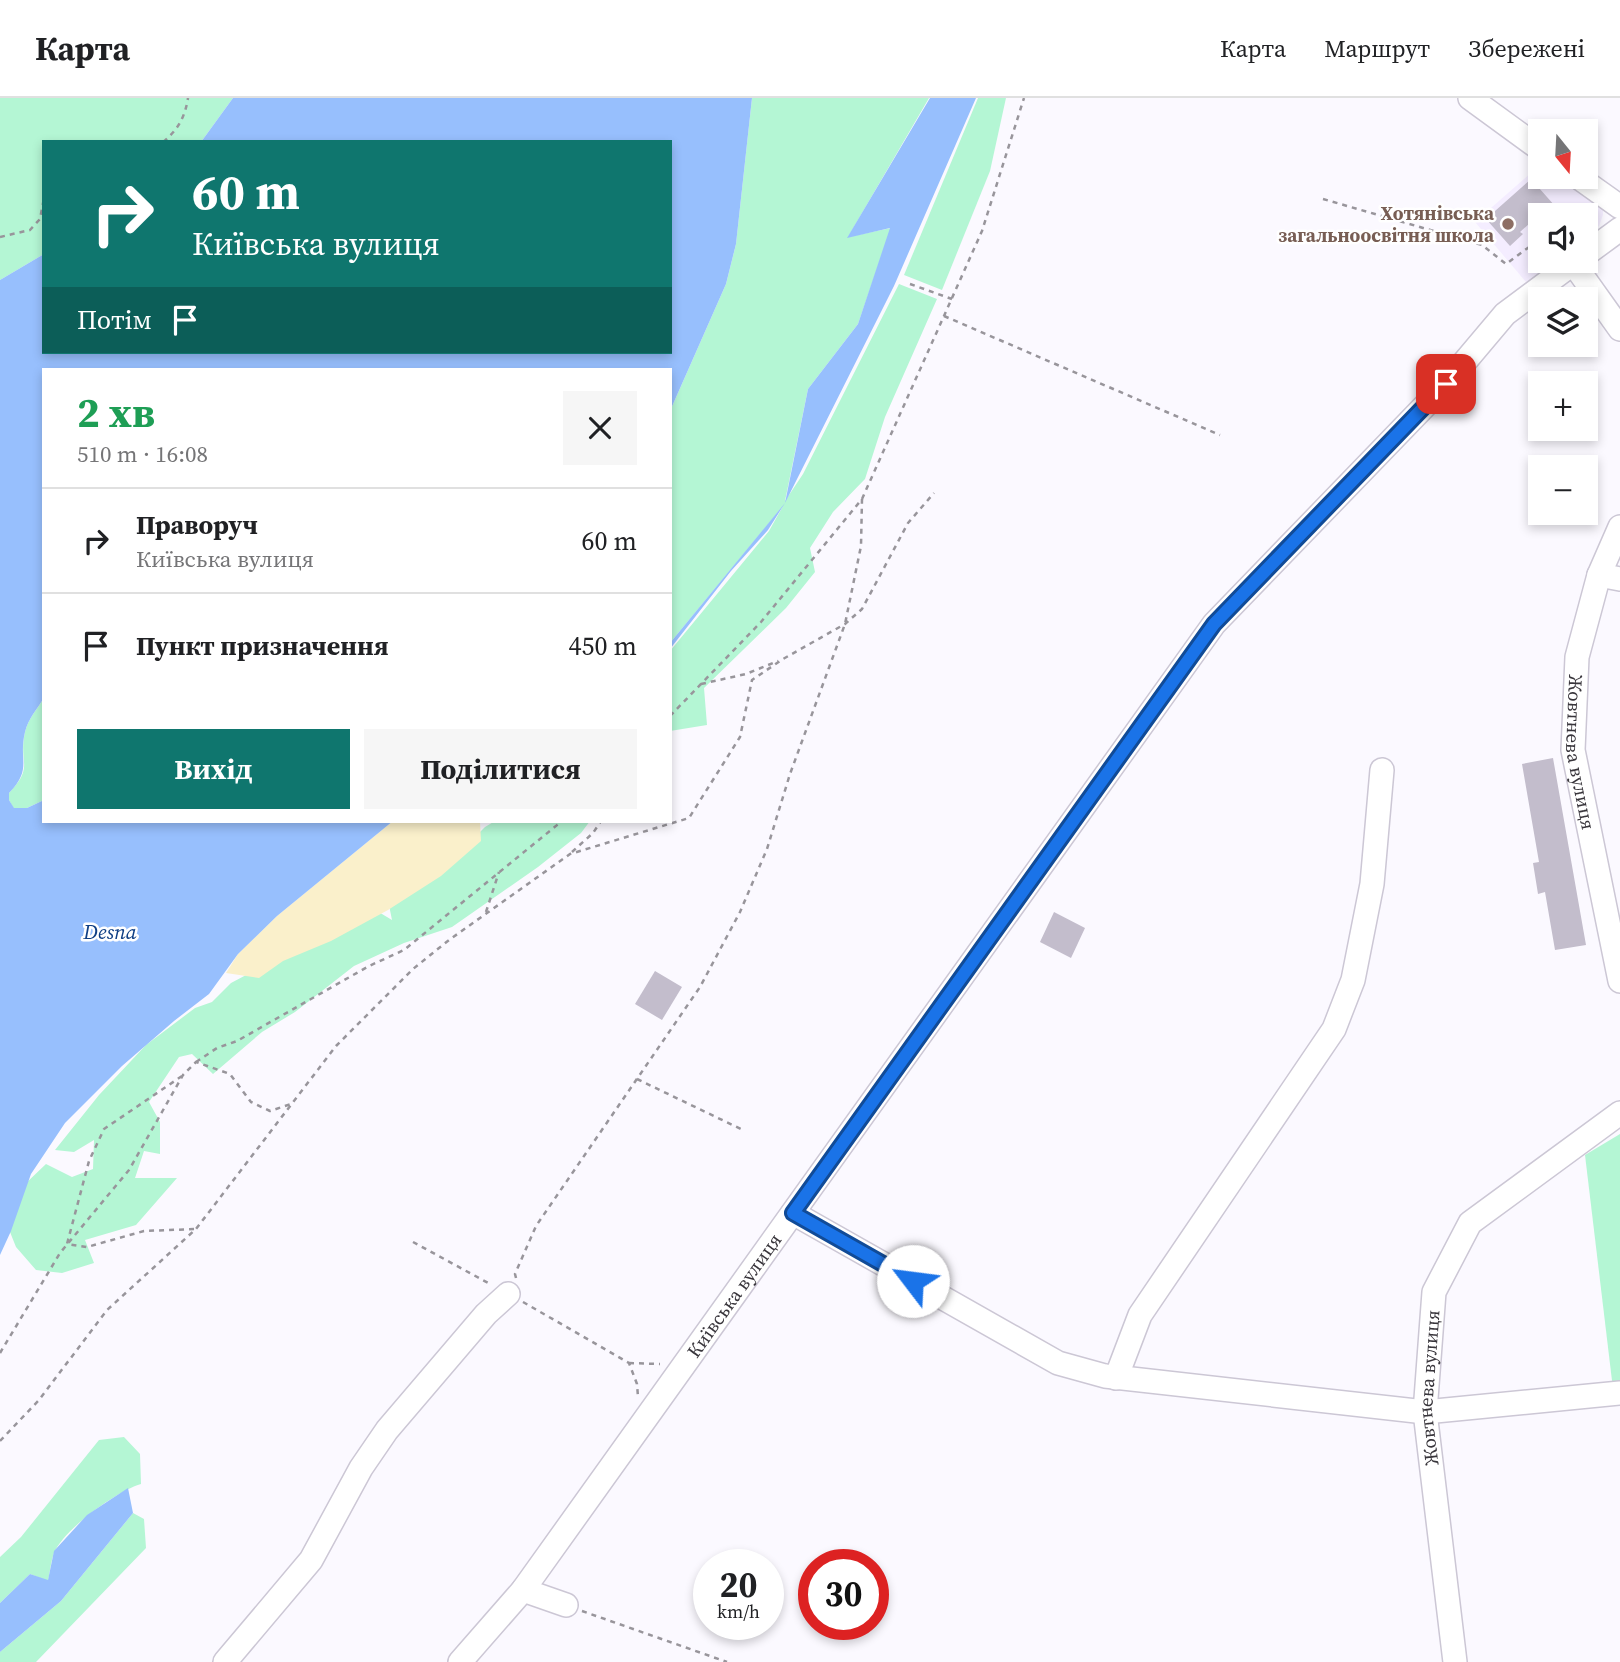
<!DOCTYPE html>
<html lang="uk">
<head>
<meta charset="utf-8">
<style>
	body { margin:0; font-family:"Source Serif 4",serif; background:#f6f6f6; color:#202124; height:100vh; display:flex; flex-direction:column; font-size:26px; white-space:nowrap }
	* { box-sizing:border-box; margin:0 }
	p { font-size:23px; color:#757577 }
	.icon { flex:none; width:38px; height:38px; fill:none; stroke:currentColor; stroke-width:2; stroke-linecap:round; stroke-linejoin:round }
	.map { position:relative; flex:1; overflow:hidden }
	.drawer { position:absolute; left:42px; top:270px; width:630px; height:455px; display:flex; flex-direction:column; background:#fff; border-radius:0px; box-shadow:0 4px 10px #0003 }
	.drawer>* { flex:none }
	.top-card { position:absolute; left:42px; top:42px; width:630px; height:214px; border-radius:0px; box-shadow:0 4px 10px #0003; background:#0f766e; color:#fff; overflow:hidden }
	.needle { width:46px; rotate:162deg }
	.controls { position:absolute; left:1528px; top:21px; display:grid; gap:14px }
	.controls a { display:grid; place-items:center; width:70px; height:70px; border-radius:0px; background:#fff; box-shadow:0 4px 10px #0003; font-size:35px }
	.speed { position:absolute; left:693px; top:1451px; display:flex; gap:14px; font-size:35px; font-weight:700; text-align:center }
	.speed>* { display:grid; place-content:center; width:91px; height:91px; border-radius:50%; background:#fff; box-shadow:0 4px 10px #0003; line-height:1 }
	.speed small { font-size:18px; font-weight:400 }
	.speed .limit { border:10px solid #d22; background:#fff; color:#111 }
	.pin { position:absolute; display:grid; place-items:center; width:60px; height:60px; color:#fff; margin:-30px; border-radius:14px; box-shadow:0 4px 10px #0006 }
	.me { position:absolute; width:77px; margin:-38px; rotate:300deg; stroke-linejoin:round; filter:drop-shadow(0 0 5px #0008) }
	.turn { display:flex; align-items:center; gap:24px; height:147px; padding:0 35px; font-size:32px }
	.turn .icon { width:91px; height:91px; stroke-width:2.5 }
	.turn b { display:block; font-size:49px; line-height:60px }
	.then { display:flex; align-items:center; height:66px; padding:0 35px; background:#0003; gap:14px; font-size:26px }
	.round { display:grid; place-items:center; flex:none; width:74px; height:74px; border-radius:0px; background:#f6f6f6 }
	.summary { display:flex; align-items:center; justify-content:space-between; height:119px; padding:0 35px }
	h1 { font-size:42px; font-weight:700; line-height:52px; color:#1e9e55 }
	.primary-button { display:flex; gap:14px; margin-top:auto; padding:14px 35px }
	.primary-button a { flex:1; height:80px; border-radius:0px; background:#0f766e; color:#fff; font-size:28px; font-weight:700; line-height:80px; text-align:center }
	.primary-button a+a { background:#f6f6f6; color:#202124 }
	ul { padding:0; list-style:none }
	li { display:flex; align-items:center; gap:21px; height:105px; padding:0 35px; border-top:2px solid #e0e0e0 }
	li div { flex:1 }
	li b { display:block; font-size:26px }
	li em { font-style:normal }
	header { display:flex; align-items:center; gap:42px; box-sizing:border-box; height:98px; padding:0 35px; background:#fff; border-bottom:2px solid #e0e0e0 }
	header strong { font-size:33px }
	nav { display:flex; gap:38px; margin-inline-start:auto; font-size:24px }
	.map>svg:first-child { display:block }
	.built { fill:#f4edff }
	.green { fill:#b4f6d4 }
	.sand { fill:#faf0cb }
	.water { fill:#97bffd }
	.building { fill:#c3bdcc }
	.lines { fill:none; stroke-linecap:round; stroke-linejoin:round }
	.minor-casing { stroke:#ccc7d5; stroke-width:26 }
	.path { stroke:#98959b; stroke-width:2.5; stroke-dasharray:5 5; stroke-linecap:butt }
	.minor { stroke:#fff; stroke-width:23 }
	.route-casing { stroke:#114b97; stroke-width:18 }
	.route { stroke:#1a73e8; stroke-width:12 }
	.education-dot { fill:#8d6e63; stroke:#fff; stroke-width:2.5 }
	.labels { text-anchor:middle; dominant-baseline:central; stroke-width:5; stroke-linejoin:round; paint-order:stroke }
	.education-label { font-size:19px; font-weight:bold; fill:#785e54; stroke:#fff; text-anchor:end }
	.street-label { font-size:19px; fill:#38353b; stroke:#fff }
	.water-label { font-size:21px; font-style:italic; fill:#0f3f85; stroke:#fff }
</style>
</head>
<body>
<header>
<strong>Карта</strong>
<nav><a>Карта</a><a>Маршрут</a><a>Збережені</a></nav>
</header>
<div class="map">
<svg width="1620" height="1564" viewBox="0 0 1620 1564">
	<rect width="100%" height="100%" fill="#fbf9ff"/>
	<path class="built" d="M1540,67V79H1564L1603,109V117L1599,128L1586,138V117H1540V163H1554L1526,184L1475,124Z"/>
	<g class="green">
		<path d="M0,0H233L201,44H44V156L0,182Z"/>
		<path d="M752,0H929L848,139L891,130L858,226L808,291L785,403L803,376L899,186L937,201L885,319L865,381L833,414L810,450L815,474L786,510L704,590L707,627L670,633V553L769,433L783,408L670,545V313L726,186L736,146Z"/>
		<path d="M978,0H1006L990,73L942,192L904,177Z"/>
		<path d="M44,600V702L27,710L14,711L9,702V695C35,668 18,665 25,634C28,621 37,611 44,600Z"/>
		<path d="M495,723H590L581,735L538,769L452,829L404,845L354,868L295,914L262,934L213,976L192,956L179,959L149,1004L160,1024V1056L144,1053L135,1080H177L136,1127L85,1142L94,1165L62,1175L36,1172L16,1149L4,1119L24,1087L46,1066L72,1079L93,1071L94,1042L74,1054L55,1052L99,997L146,947L195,910L212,904L231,885L372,810L392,822L388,802L457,757L485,729Z"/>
		<path d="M1620,1036V1290L1613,1291L1585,1057Z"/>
		<path d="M124,1339L140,1356L141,1386C117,1393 64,1431 54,1455C51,1463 50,1474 48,1483L30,1476L0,1505V1459L21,1439L99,1342Z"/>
		<path d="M133,1415L144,1421L146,1450L36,1564H0V1554L61,1503Z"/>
	</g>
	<path class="sand" d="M393,723H480L481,743L441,778L388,812L331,843L283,863L259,880L226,875L238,856L277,818Z"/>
	<g class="water">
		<path d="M233,0H752L736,146L726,186L670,313V271H44V600C37,611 28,621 25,634C18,663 33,670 9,695V702L14,710H27L44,702V723H393L277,818L238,856L209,896L174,923L122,968L65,1025L31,1076L11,1133L0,1157V182L44,156V254H670V44H201Z"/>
		<path d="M930,0H976L894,188L785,405L768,432L731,473L670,551V545L785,405L808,291L858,226L890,130L847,140Z"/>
		<path d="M128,1390L133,1415L61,1503L0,1554V1505L30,1476L48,1482L54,1453L87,1417Z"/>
	</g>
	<g class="building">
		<path d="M1531,81L1555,108L1530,125L1520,134L1523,136L1510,148L1486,121Z"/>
		<path d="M1553,660L1586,847L1555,852L1545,794L1538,796L1533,765L1539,764L1522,666Z"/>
		<path d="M1054,814L1085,830L1071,860L1040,844Z"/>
		<path d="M655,873L682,889L662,922L635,906Z"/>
	</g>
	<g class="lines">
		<g class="minor-casing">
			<g id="minor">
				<path d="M1470,0L1540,51"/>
				<path d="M1578,79L1620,109"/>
				<path d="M1586,156L1620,131"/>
				<path d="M1573,165L1620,231"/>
				<path id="s1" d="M1620,429L1599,477L1577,559L1573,652L1620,883"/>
				<path d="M1599,477L1620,481"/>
				<path d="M793,1115L1058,1265L1105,1278L1425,1314L1620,1295"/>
				<path d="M1116,1280L1140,1217L1334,931L1353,882L1372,786L1382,672"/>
				<path d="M523,1492L566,1507"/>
				<path d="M225,1564L311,1462L361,1370L387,1332L486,1216L508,1196"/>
				<path id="s2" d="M460,1564L523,1492L1214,526L1446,286L1505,216L1576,163"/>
				<path id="s3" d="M1455,1564L1425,1314L1434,1194L1470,1125L1620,1015"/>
			</g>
		</g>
		<g class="path">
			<path d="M163,44C178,32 185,19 188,0"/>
			<path d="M1323,101L1482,147L1506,166L1540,141"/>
			<path d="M1530,125L1540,138"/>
			<path d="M0,139L30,132L40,121L44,100"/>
			<path d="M910,186L952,201"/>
			<path d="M944,218L1220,337"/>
			<path d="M701,586L746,576L778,563"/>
			<path d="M670,618L761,524L862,401L982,133L1024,0"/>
			<path d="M572,754L593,735L601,723"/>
			<path d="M486,814L499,774"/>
			<path d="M196,964L217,950L237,943L369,868L404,852L562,723"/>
			<path d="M182,978L104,1031L89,1063L67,1146L87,1149L144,1133L196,1131"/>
			<path d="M637,981L743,1032"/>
			<path d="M413,1144L490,1186"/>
			<path d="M516,1180L515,1176L536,1128L700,889L740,814L767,751L790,676L845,526L861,448L862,401"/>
			<path d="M523,1204L629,1265L637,1286L638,1299"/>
			<path d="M0,1255L60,1155L129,1072L183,977L196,964L230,976L251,1004L270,1013L294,1005"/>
			<path d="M629,1265L660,1266"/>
			<path d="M0,1343L39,1302L107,1212L196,1131L336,948L413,871L449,842L570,756L689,720L740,639L752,582L783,561L845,526L862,511L908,425L934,395"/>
			<path d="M582,1513L727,1564"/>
		</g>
		<use href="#minor" class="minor"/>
	</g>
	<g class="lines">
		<g class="route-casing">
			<path id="route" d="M913,1183L793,1115L1214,526L1446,286"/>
		</g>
		<use href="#route" class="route"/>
	</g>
	<circle class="education-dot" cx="1508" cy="126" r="7"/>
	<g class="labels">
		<g class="education-label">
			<text x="1494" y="115">Хотянівська<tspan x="1494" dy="22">загальноосвітня школа</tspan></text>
		</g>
		<g class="street-label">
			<text stroke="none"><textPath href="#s1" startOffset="233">Жовтнева вулиця</textPath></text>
			<text stroke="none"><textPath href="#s2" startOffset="458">Київська вулиця</textPath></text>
			<text stroke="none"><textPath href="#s3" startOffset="276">Жовтнева вулиця</textPath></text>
		</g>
		<g class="water-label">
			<text x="110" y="833">Desna</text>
		</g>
	</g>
</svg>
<div class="controls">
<a><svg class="needle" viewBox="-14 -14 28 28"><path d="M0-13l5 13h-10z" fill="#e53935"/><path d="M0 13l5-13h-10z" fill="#757577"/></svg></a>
<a><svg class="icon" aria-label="sound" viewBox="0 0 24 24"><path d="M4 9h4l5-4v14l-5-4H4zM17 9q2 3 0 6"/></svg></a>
<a><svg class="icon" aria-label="layers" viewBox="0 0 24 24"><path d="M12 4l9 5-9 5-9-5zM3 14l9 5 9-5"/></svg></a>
<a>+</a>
<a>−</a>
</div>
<div class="speed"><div>20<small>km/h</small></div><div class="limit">30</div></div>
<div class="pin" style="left:1446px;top:286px;background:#d93025"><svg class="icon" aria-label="arrive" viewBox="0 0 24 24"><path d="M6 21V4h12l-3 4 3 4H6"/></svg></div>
<svg class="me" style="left:913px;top:1183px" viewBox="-20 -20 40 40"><circle r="19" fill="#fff"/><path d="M0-13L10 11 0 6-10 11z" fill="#1a73e8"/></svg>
<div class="top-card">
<div class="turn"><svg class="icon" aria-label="right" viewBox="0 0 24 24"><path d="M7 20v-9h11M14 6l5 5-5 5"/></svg><div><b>60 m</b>Київська вулиця</div></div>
<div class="then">Потім<svg class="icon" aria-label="arrive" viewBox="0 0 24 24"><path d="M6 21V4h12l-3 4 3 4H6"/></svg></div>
</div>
<section class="drawer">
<div class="summary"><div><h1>2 хв</h1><p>510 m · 16:08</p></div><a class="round"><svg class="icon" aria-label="close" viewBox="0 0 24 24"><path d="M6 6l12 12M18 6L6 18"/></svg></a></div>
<ul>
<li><svg class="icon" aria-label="right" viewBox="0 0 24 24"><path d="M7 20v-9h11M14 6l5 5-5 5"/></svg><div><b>Праворуч</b><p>Київська вулиця</p></div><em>60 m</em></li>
<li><svg class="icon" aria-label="arrive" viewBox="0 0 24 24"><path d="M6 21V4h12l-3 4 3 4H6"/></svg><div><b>Пункт призначення</b></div><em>450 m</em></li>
</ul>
<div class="primary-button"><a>Вихід</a><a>Поділитися</a></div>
</section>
</div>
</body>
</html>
